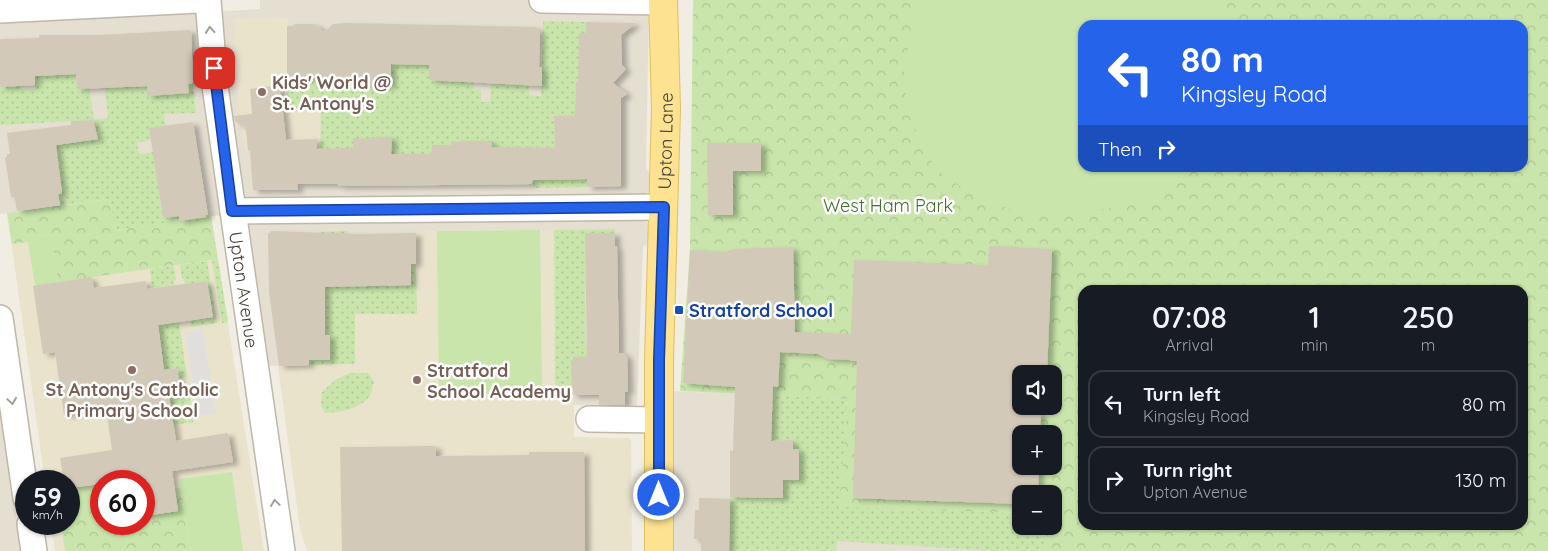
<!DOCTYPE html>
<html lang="en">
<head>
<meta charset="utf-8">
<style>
	body { margin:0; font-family:Quicksand,sans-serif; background:#242831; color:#f1f3f6; height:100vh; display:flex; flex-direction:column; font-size:19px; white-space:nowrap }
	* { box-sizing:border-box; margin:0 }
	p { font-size:16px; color:#9ea1a6 }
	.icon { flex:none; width:28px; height:28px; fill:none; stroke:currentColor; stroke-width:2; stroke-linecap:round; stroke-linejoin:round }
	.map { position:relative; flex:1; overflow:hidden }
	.side { position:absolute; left:1078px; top:285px; width:450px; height:245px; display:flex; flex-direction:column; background:#171b24; border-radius:15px; box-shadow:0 1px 4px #0004 }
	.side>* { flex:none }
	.guide { position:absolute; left:1078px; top:20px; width:450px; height:152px; border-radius:15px; box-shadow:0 1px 4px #0004; background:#2563eb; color:#fff; overflow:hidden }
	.tools { position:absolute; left:1012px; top:365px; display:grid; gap:10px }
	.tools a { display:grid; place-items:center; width:50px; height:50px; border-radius:10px; background:#171b24; box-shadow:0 1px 4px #0004; font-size:25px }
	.speed { position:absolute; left:15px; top:470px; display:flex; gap:10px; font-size:25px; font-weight:700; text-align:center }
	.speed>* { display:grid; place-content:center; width:65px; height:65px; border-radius:50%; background:#171b24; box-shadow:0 1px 4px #0004; line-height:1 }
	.speed small { font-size:12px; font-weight:400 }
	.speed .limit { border:8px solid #d22; background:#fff; color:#111 }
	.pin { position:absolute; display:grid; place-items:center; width:42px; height:42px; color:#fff; margin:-21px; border-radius:10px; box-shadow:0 2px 8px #0006 }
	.me { position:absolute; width:55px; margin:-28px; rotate:0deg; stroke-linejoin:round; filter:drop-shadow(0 0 4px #0008) }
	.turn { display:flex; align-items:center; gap:18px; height:105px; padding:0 20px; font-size:22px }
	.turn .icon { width:65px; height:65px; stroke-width:2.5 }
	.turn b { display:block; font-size:35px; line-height:42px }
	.then { display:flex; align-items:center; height:48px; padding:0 20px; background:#0003; gap:10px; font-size:19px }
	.eta { display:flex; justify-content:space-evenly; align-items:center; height:85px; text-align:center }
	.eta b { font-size:30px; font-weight:600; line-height:35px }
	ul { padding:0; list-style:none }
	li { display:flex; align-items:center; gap:15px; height:68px; margin:0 10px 8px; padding:0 10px; border:2px solid #363941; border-radius:15px }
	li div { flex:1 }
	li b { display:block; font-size:19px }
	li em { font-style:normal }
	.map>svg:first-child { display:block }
	.residential { fill:#e5dfd1 }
	.education { fill:#eae3cc; fill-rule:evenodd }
	.grass { fill:url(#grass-dots) }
	.forest { fill:url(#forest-crowns); fill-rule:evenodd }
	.pitch { fill:#c9e5ab }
	.parking { fill:#e1dfdb }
	.building { fill:#d2c9b8; filter:url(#shadow) }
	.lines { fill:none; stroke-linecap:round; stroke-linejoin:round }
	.street-casing { stroke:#bfb8a9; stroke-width:28 }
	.primary-casing { stroke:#e0bf62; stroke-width:30 }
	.street { stroke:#fff; stroke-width:25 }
	.primary { stroke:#fce291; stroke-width:28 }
	.oneway { stroke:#a09e99 }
	.route-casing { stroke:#184099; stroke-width:12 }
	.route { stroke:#2563eb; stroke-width:9 }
	.education-dot { fill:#8d6e63; stroke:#fff; stroke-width:2 }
	.transit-dot { fill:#1a4fb4; stroke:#fff; stroke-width:2 }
	.labels { text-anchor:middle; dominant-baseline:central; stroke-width:5; stroke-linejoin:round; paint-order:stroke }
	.education-label { font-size:18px; font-weight:bold; fill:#785e54; stroke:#fff; text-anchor:start }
	.street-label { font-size:18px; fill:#423d33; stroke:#fff }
	.park-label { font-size:18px; fill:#417229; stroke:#fff }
	.transit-label { font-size:18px; font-weight:bold; fill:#164399; stroke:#fff; text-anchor:start }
</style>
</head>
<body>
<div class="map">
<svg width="1548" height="551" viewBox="0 0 1548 551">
	<defs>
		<pattern id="grass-dots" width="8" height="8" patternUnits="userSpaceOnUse" patternTransform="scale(1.25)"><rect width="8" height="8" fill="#c9e5ab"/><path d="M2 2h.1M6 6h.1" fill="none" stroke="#aec594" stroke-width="1.8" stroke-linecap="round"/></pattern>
		<pattern id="forest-crowns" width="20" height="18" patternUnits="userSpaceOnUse" patternTransform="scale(1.25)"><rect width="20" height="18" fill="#c9e5ab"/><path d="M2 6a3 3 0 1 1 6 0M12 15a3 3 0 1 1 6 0" fill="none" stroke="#aec594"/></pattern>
		<filter id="shadow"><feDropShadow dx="5.5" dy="3" stdDeviation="2.5" flood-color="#0004"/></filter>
	</defs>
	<rect width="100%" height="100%" fill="#f1ede3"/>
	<g class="residential">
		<path d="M260,0H649L646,169L652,174V188L643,196V219L648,223L650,228V241L643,247L637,405L635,411L624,410L625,406L574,405L572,395H555L554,230L416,231L417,314L355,364L268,366L223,231L220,215L117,230L109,199L0,214V23L260,9Z"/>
		<path d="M671,391L848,399L840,506L1021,513V526H1047L1045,551H672Z"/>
		<path d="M0,404L21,551H0Z"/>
	</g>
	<g class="education">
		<path d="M288,17L286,108L321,106L320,170L250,151H245L239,109L233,19Z"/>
		<path d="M60,205L117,230L211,216L264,551H55L51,524H69V481H45L7,213ZM101,481H144V524H101Z"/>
		<path d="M554,230L555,395H572L574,405V437L631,438L632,551H307L300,529L278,366L355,364V314H417L416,231Z"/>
	</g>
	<g class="grass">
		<path d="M543,21L586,22V33H579L581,82H576V88L586,116H568V129L555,130L559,180L587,179V187L533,188V154L492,149V141L453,142L452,145L432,154H391V137H371V139H353V148L320,156L321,107L286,108L287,78H304V54L310,53V78H335L336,53L366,78L367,85H391L389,31L429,65V80H439L444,32L442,82H453V66H475L474,90H481V102H490L491,84H503L504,67H529V95L541,96Z"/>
		<path d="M86,64L94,120L108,118L105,88L147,86L148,96L163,85L193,83L196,113L164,114L166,126L151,140L137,143L139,154L168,150L159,195L163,218L179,216V221L117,230L109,199L60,205L58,194L62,193L59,172L10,154V151L98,139L93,120L0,125V87L20,76L21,90L35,89L34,67L38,76L76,74L77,88L85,87Z"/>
		<path d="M615,229V233H585L586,346L596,360L573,357V360L571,361L572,395H555L554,230Z"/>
		<path d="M348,231V234L387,286L411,285V264H416L417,314H355V364L309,365V360L330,335H305L325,327C325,295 320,264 321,232Z"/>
		<path d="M218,259L228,322L222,323L212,260Z"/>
		<path d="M207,261L217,323L191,327L190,321L213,317L207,281L185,284L184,279H182L180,265Z"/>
		<path d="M174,266L176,280L173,281L174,285L152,288L150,269Z"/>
		<path d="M179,322L187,377L179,378L177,368L164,370L158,325Z"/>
		<path d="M350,373H368L374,382C372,387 372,394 369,397C358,410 340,412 325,413L321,406L322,392L335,380Z"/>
		<path d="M188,384L194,422L173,425L169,396L181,394L180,385Z"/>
		<path d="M738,394L848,399L840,506L1021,513V526H1047L1045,551H994L837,541L836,551H729L730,497L782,498L783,480L799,479V449H793V440L778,441V480L764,435L771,436L772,424H764L772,419V409Z"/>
	</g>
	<g class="forest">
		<path d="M693,0H1548V551H1045L1047,526H1054V494H1021V513L839,507L848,399L680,391L690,249ZM1082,25H1522V168H1082ZM1082,290H1522V525H1082ZM1021,374H1054V406H1021ZM1021,434H1054V466H1021Z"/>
		<path d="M109,199L117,230L211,216L218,259L58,282L52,239L12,244L7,213Z"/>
		<path d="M181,488L190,551H65L61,524H69V505L101,500V524H144V516L177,511L174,489Z"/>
	</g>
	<g class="pitch">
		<path d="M917,0H1217L1227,25H1082V168H1195L1182,180L1145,201L1083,213L1019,212L979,198L944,176L923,151L906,104L904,68Z"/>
		<path d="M540,230L542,393L439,394L437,231Z"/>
		<path d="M52,238L58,282L35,286L28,242Z"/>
		<path d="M232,472L243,551H190L180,479Z"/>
		<path d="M101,484V500L69,505V488Z"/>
	</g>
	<path class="parking" d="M203,329L216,413L198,416L185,332Z"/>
	<g class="building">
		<path d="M586,22L636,23L621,35L622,65L626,69L613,83L627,94L621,98V186L587,187V179L533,180L531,184L340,186L337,184H297L298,190H253L250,150L248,151L246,128L235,121L234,116L252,114L250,89L280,85L286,140L317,139V149L353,148V138L371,139V137H392L391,154H432V145H452V142L472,141H492V147L555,148L554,116H575L576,82H578L579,33H586Z"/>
		<path d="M347,23L536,27V30H540L539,67H542V86L429,80V65L391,64V86L366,85V78H287V26H293L295,24H315L324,32L333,24Z"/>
		<path d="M191,30L193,83L188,84L189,93L147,96V86L77,89L76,74L35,76V85L0,87V39L39,38V35H100Z"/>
		<path d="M93,120L98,139L56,145L62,193L58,194L60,205L17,211L15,199L13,197H11L5,157H7V154H10L7,133L71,125V121Z"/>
		<path d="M193,122L208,215H205L206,217L179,221V216L163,218L149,128Z"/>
		<path d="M707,143H761V171H733V215H708Z"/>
		<path d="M271,231L360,234L416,233V264H411V285L325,287V335H330V360H309V365L279,366L269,292L268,233H270Z"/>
		<path d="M585,233H615V246H617L619,353H625V357L627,356L628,391L625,392V405H599V395H572L571,360H573V357H587Z"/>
		<path d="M989,246L1052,249L1047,374H1021V411L1041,412L1040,434H1021V466H1039L1038,494H1021V504L853,498L857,361H850L851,360L828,359L818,354L780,352L778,387L773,386L771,441L793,440V449H799V480H783V498L730,497V451H733L735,387L683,383L690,250L730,252V249L793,247L795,332L851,334L854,260L988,265Z"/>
		<path d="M91,277L94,288L146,281L147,289L207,281L213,317L158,325L164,370L177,368L181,394L169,396L176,441L228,433L233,462L172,471L178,511L144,516V481H101V484L69,488V481H64L60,458L112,450L106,409L64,415L55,352L43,354L33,286Z"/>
		<path d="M436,446V456L529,455V452H584L585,551H342L340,447Z"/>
		<path d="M699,498L730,499L729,551H701V539H694L695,510H699Z"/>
	</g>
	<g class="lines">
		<g class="street-casing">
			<g id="street">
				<path id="s1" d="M208,0L215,86L282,551"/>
				<path d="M542,0L663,2"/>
				<path d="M0,10L198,0"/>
				<path d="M233,211L664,207"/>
				<path d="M0,318L26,498"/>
				<path d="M589,419L659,420"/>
				<path d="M30,524L34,551"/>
			</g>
		</g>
		<g class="primary-casing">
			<g id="primary">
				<path id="s2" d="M659,551V360L666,109L663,0"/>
			</g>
		</g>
		<use href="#street" class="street"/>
		<use href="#primary" class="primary"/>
	</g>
	<defs><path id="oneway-chevron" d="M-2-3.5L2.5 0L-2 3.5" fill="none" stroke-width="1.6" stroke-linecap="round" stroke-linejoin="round" transform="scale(1.25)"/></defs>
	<g class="oneway">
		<use href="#oneway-chevron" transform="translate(210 30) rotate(-95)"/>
		<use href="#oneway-chevron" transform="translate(12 401) rotate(82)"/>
		<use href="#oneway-chevron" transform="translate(275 503) rotate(-98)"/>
	</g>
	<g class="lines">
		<g class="route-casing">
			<path id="route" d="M214,68L232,211L664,207L659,360V495"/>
		</g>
		<use href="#route" class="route"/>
	</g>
	<g class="education-dot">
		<circle cx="262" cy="92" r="5"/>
		<circle cx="132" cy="370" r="5"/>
		<circle cx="417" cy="380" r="5"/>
	</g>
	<rect class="transit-dot" x="674" y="305" width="10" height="10" rx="2.5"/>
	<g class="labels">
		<g class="education-label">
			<text x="272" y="82">Kids' World @<tspan x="272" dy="21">St. Antony's</tspan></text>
			<text x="427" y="370">Stratford<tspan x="427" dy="21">School Academy</tspan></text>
			<text x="132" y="389" text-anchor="middle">St Antony's Catholic<tspan x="132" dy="21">Primary School</tspan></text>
		</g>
		<g class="street-label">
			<text stroke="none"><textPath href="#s2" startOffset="410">Upton Lane</textPath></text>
			<text stroke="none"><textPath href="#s1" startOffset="292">Upton Avenue</textPath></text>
		</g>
		<g class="park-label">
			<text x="888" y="205">West Ham Park</text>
		</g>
		<g class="transit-label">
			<text x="689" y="310">Stratford School</text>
		</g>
	</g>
</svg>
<div class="tools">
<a><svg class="icon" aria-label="sound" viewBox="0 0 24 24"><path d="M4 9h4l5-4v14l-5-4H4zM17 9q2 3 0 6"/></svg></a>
<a>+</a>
<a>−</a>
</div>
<div class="speed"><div>59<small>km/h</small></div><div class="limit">60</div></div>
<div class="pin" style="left:214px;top:68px;background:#d93025"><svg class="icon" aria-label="arrive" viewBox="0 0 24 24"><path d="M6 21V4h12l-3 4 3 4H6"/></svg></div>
<svg class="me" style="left:659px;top:495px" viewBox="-20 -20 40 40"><circle r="17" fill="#2563eb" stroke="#fff" stroke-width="3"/><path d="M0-11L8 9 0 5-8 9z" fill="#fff"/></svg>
<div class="guide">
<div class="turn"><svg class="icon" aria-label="left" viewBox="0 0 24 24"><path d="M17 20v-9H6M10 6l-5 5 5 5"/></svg><div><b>80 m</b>Kingsley Road</div></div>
<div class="then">Then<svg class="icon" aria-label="right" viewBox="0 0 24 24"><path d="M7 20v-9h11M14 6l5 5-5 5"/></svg></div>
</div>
<section class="side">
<div class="eta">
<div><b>07:08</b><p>Arrival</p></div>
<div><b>1</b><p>min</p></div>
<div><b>250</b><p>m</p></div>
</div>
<ul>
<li><svg class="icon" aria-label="left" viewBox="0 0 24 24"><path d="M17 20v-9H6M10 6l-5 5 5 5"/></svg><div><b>Turn left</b><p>Kingsley Road</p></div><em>80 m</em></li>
<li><svg class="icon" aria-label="right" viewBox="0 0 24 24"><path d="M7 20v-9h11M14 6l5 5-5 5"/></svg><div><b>Turn right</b><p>Upton Avenue</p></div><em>130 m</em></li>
</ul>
</section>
</div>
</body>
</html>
